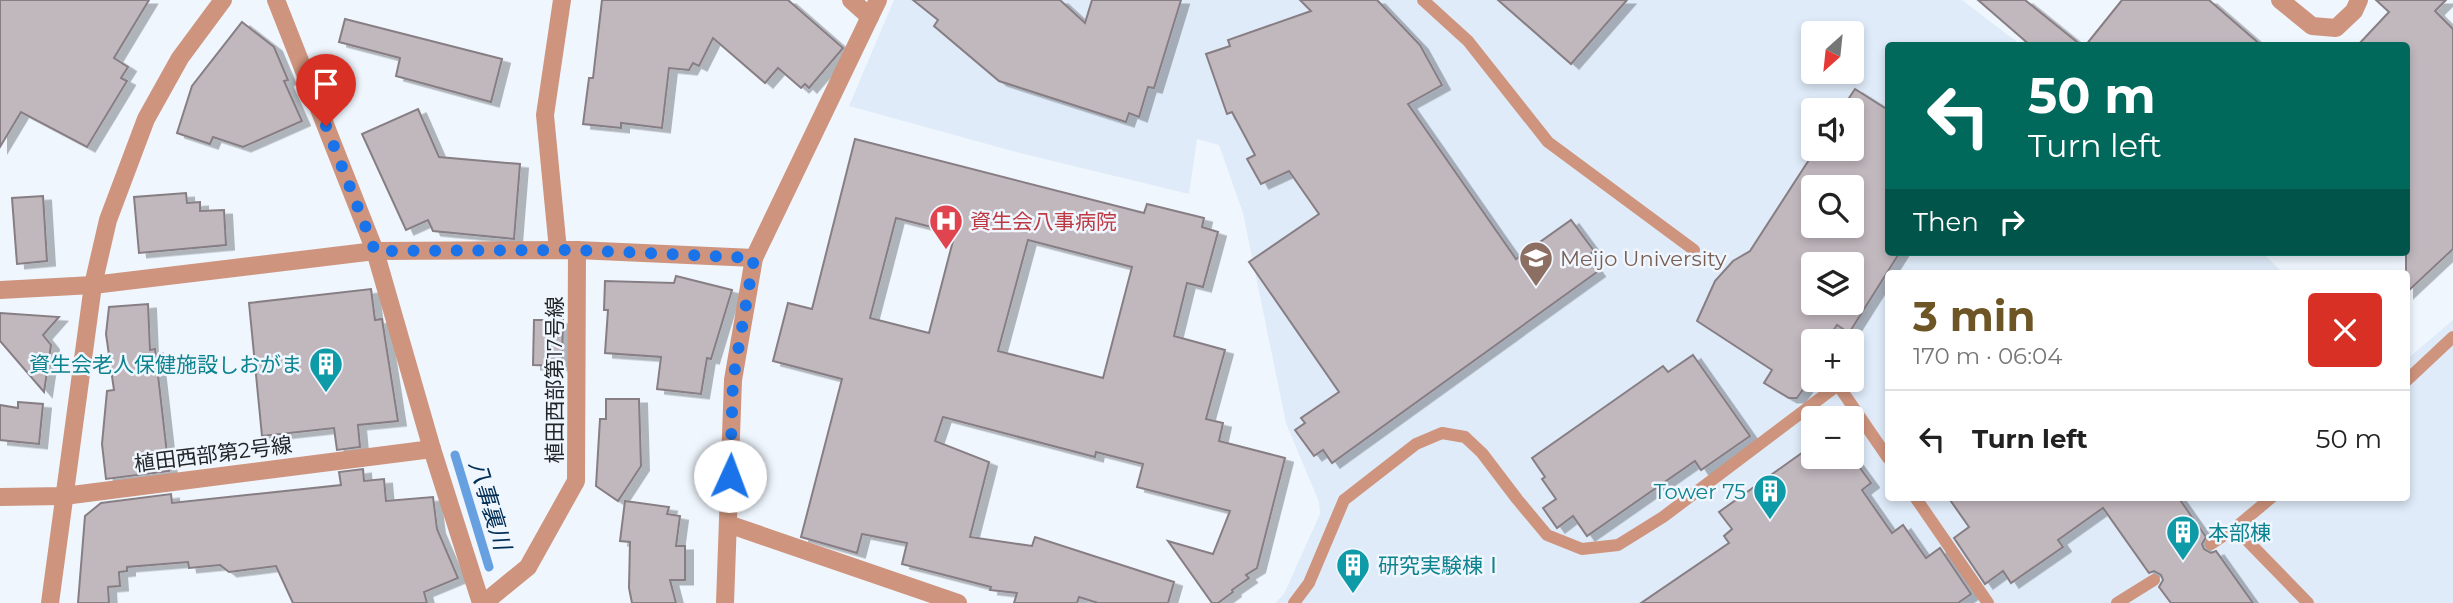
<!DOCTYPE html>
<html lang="en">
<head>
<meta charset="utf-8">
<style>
	body { margin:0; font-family:Montserrat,"Noto Sans JP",sans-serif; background:#f2f2f2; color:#222; height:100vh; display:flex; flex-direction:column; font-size:26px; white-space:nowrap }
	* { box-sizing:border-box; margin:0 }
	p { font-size:23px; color:#767676 }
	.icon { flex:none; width:38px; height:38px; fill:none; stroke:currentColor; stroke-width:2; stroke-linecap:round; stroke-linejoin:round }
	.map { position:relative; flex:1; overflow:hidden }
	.panel { position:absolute; left:1885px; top:270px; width:525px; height:231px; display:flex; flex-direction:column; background:#fff; border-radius:7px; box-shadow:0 4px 10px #0003 }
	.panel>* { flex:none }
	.top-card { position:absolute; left:1885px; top:42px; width:525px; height:214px; border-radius:7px; box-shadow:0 4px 10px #0003; background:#00695c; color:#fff; overflow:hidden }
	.needle { width:46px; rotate:207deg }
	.fabs { position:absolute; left:1801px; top:21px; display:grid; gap:14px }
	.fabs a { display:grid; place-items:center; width:63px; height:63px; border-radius:7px; background:#fff; box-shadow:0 4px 10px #0003; font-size:35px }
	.pin { position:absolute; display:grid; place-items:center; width:60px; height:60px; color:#fff; margin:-72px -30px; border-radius:50% 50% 50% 0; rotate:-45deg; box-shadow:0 0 7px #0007 }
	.pin .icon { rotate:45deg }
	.me { position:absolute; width:77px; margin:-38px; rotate:2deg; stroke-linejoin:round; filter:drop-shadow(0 0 5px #0008) }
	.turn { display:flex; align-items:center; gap:24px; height:147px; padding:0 28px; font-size:32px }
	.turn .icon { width:91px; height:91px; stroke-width:2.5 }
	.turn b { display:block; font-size:49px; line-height:60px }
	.then { display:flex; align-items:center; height:66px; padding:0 28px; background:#0003; gap:14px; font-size:26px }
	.round { display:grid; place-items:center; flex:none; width:74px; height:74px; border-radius:7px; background:#f2f2f2 }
	.head { display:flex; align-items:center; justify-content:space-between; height:119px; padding:0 28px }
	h1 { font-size:42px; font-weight:700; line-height:52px; color:#6d5525 }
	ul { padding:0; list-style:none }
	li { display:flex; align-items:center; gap:21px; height:98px; padding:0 28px; border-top:2px solid #e0e0e0 }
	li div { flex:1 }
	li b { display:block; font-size:26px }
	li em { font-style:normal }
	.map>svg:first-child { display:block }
	.built { fill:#dfebf9; fill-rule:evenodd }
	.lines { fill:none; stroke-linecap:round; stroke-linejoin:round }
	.stream { stroke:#66a0e0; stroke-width:9 }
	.building { fill:#c1b8be; stroke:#877e84; stroke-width:2; fill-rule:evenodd; filter:url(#shadow) }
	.service { stroke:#ce947d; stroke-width:12 }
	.minor { stroke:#ce947d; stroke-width:18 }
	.tertiary { stroke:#ce947d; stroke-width:18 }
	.route { stroke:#1a73e8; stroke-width:12; stroke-dasharray:0 21.6 }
	.labels { text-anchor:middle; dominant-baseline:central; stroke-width:5; stroke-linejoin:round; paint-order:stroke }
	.health-label { font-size:21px; fill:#be3a42; stroke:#eff6fe; text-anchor:start }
	.education-label { font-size:21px; fill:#785e54; stroke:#eff6fe; text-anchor:start }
	.culture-label { font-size:21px; fill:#0d838f; stroke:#eff6fe; text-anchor:end }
	.street-label { font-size:21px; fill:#232629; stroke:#eff6fe }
	.water-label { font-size:23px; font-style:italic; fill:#022e56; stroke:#eff6fe }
</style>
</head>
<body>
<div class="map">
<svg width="2453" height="603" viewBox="0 0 2453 603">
	<defs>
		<filter id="shadow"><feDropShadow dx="8" dy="4.5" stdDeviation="0" flood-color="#0004"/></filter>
	</defs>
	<rect width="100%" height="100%" fill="#eff6fe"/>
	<path class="built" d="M894,0H1962L2021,45L1888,46V252H2262L2283,273H1888V497H2406V360L2453,320V603H1275L1284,594L1320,514L1319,502L1286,423L1243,213L1219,145L1197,139L1189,194L1020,153L849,106ZM1813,33H1852V72H1813ZM1813,110H1852V149H1813ZM1813,187H1852V226H1813ZM1813,264H1852V303H1813ZM1813,341H1852V380H1813ZM1813,418H1852V457H1813Z"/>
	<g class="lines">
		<path class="stream" d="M455,455L489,567"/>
	</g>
	<g class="building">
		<path d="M0,0H149L114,58L128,67L121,78L127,81L87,147L21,112L0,147Z"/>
		<path d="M602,0H788L843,48L809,88L805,84L801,88L778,68L765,83L713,38L699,66L693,63L689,70L669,68L662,128L621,123V128L583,124L589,78H593Z"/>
		<path d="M913,0H1060L1085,23L1092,0H1181L1154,88L1148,87L1139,117L1129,113L1126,122L999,81L934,26L938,20Z"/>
		<path d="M1300,0H1377L1420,45L1442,85L1408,104L1516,259L1571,220L1594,251L1586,257L1597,272L1332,463L1323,450L1314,456L1295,430L1305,423L1301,418L1339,392L1249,262L1319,214L1289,171L1261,184L1247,159L1255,155L1232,112L1227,114L1206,54L1230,46L1228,40L1311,11Z"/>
		<path d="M1498,0H1627L1571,64Z"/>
		<path d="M1978,0H2025L2082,46H2031Z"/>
		<path d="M2122,0H2209L2262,46H2085Z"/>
		<path d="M2376,0H2446L2435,11L2453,29V249L2406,293V46H2357L2389,12Z"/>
		<path d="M345,19L502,59L491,102L396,76L400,58L339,42Z"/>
		<path d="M242,22L274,47L288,80L284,81L302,121L243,147L213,137L210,144L177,133L192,86Z"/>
		<path d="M1855,89L1888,110V252H1900L1849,333L1837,325L1826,341H1813V375L1797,398H1789L1764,383L1772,370L1697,321L1715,281L1733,261L1750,251L1816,149H1852V110H1841ZM1813,187H1852V226H1813ZM1813,264H1852V303H1813Z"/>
		<path d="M418,109L439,157L520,164L514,239L433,231L428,220L406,230L362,134Z"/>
		<path d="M855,139L1144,213L1147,204L1204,218L1202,227L1218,232L1203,287L1187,283L1174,336L1225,350L1206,419L1223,423L1219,441L1285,458L1257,568L1246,575L1249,578L1232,590L1233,592L1218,603H1212L1168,541L1213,554L1230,511L1137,487L1143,464L1096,452L1095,457L943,417L935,441L989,462L970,537L1032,546L1035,537L1174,582L1168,603H1098L1079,597L1077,603H1014L1017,593L990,590L991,587L902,564L907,543L862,534L857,553L801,537L842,379L773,361L788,303L812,309ZM896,218L955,233L929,333L870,318ZM1028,240L1132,267L1103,378L998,351Z"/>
		<path d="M186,193L187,203L200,202V211L224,210L226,245L139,253L134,197Z"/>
		<path d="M43,196L47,261L17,264L12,198Z"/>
		<path d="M676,276L732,290L711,359L707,358L701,394L657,389L661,357L605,353L608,310H604L605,281L674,283Z"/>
		<path d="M371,289L375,320L382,319L398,421L358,425L360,447L337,450L334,428L262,436L249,303Z"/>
		<path d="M148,304L150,350L155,349L169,471L106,479L102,444L107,391L114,390L106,334L109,307Z"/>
		<path d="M0,313L59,317L43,335L51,345L44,392L0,341Z"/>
		<path d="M534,320H563L562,366L533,365Z"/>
		<path d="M1693,355L1750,436L1701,470L1695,461L1587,536L1573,516L1557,528L1543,508L1556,499L1542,479L1545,477L1532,458L1663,366L1668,372Z"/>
		<path d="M606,399H639L641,466L618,501L596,486L600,419H606Z"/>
		<path d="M18,402L43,404L39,444L0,440V405L18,408Z"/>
		<path d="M1813,445V457H1852L1871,483L1862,490L1892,533L1903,525L1926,558L1940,548L1971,594L1958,603H1641L1729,543L1724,536L1732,529L1719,512Z"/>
		<path d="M363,469L364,481L384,479L386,501L433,497L437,529L458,578L424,592L427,603H293L276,566L229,572L220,565L189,568L188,562L127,567V571L119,572L120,586L108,587L109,603H78L85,516L101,503L171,494L172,503L341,485L339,472Z"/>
		<path d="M1948,497H2178L2206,537L2202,544L2204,549L2211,553L2216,551L2253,603H2171L2159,587L2163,580L2161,575L2154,571L2149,573L2103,508L2058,540L2063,547L2011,583L2003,571L1985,584L1954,538L1969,527Z"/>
		<path d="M625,501L669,507L667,514L680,516L676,546H685V580H670L676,603H632L629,588L630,542L620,541Z"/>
	</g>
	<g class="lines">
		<g class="service">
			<path d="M1423,0L1468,41L1548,142L1694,250"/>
			<path d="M2406,381L2453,337"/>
			<path d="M1915,497L1988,603"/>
			<path d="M2235,528L2308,603"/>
			<path d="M2211,544L2235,528L2272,497"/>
			<path d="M1294,603L1309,583L1344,500L1416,444L1442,433L1465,437L1482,453L1517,499L1547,535L1582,549L1618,545L1663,517L1838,385L1888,458"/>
			<path d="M2117,603L2154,580"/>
		</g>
		<g class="minor">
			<path d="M276,0L375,251L432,449L481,603"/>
			<path d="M851,0L870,17"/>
			<path d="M2280,0L2312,26L2336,28L2354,11L2359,0"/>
			<path d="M558,250L545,115L562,0"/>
			<path d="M93,285L375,251L577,250L754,258"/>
			<path d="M0,497L64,496L432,449"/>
			<path d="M728,524L958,603"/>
			<path d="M484,603L528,567L576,481L577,250"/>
			<path d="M725,603L733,380L754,258L878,0"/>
		</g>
		<g class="tertiary">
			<path d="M0,290L93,285"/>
			<path d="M50,603L93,285L108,220L146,119L180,58L223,0"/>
		</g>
	</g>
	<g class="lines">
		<path class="route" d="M326,126L375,251L577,250L754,258L733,380L730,476"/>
	</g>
	<defs>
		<g id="hospital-pin" transform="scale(1.75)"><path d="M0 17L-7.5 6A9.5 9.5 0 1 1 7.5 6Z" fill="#e0444e" stroke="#eff6fe"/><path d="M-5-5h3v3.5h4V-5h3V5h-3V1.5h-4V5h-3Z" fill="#fff"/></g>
		<g id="university-pin" transform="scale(1.75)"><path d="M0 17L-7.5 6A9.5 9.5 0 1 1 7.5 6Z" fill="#8d6e63" stroke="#eff6fe"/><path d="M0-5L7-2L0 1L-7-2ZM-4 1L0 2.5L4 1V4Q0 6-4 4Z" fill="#fff"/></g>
		<g id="building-pin" transform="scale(1.75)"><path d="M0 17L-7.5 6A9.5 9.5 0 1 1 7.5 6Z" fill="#0f9aa8" stroke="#eff6fe"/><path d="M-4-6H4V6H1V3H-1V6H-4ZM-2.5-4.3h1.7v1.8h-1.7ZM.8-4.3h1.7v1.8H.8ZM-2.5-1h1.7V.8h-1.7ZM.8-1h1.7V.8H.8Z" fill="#fff"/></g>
	</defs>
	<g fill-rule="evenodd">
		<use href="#hospital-pin" x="946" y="221"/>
		<use href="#university-pin" x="1536" y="258"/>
		<use href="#building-pin" x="326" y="364"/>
		<use href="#building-pin" x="1770" y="491"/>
		<use href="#building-pin" x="2183" y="532"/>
		<use href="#building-pin" x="1353" y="565"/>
	</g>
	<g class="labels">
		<g class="health-label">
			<text x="970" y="221">資生会八事病院</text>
		</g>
		<g class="education-label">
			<text x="1560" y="258">Meijo University</text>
		</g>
		<g class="culture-label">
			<text x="302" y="364">資生会老人保健施設しおがま</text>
			<text x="1746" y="491">Tower 75</text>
			<text x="2208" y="532" text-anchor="start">本部棟</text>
			<text x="1378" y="565" text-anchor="start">研究実験棟Ⅰ</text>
		</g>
		<g class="street-label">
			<text transform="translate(554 380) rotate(-90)">植田西部第17号線</text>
			<text transform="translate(213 454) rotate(-7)">植田西部第2号線</text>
		</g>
		<g class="water-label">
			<text transform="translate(490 505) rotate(73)">八事裏川</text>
		</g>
	</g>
</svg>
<div class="fabs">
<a><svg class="needle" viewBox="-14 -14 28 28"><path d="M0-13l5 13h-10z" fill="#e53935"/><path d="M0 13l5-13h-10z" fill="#767676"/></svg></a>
<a><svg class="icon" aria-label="sound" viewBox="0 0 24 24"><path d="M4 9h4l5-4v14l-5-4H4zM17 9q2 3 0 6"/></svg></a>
<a><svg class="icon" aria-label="search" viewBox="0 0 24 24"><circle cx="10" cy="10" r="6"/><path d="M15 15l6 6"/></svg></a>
<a><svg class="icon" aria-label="layers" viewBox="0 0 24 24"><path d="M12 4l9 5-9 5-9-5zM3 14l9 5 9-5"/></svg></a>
<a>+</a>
<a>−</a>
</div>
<div class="pin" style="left:326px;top:126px;background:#d93025"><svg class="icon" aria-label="arrive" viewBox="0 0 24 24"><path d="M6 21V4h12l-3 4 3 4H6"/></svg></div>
<svg class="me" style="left:730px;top:476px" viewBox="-20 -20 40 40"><circle r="19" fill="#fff"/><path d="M0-13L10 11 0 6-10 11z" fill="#1a73e8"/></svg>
<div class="top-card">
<div class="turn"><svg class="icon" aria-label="left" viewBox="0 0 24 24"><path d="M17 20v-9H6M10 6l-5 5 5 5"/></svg><div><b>50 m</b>Turn left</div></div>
<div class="then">Then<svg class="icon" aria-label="right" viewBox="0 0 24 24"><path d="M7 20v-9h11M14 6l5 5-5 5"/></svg></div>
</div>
<section class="panel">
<div class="head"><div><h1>3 min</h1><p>170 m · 06:04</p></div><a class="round" style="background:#d93025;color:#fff"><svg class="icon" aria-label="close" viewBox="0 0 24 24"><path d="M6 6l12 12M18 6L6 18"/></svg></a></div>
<ul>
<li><svg class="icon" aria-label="left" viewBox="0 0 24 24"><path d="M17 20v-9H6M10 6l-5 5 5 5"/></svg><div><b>Turn left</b></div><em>50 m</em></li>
</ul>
</section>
</div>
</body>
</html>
